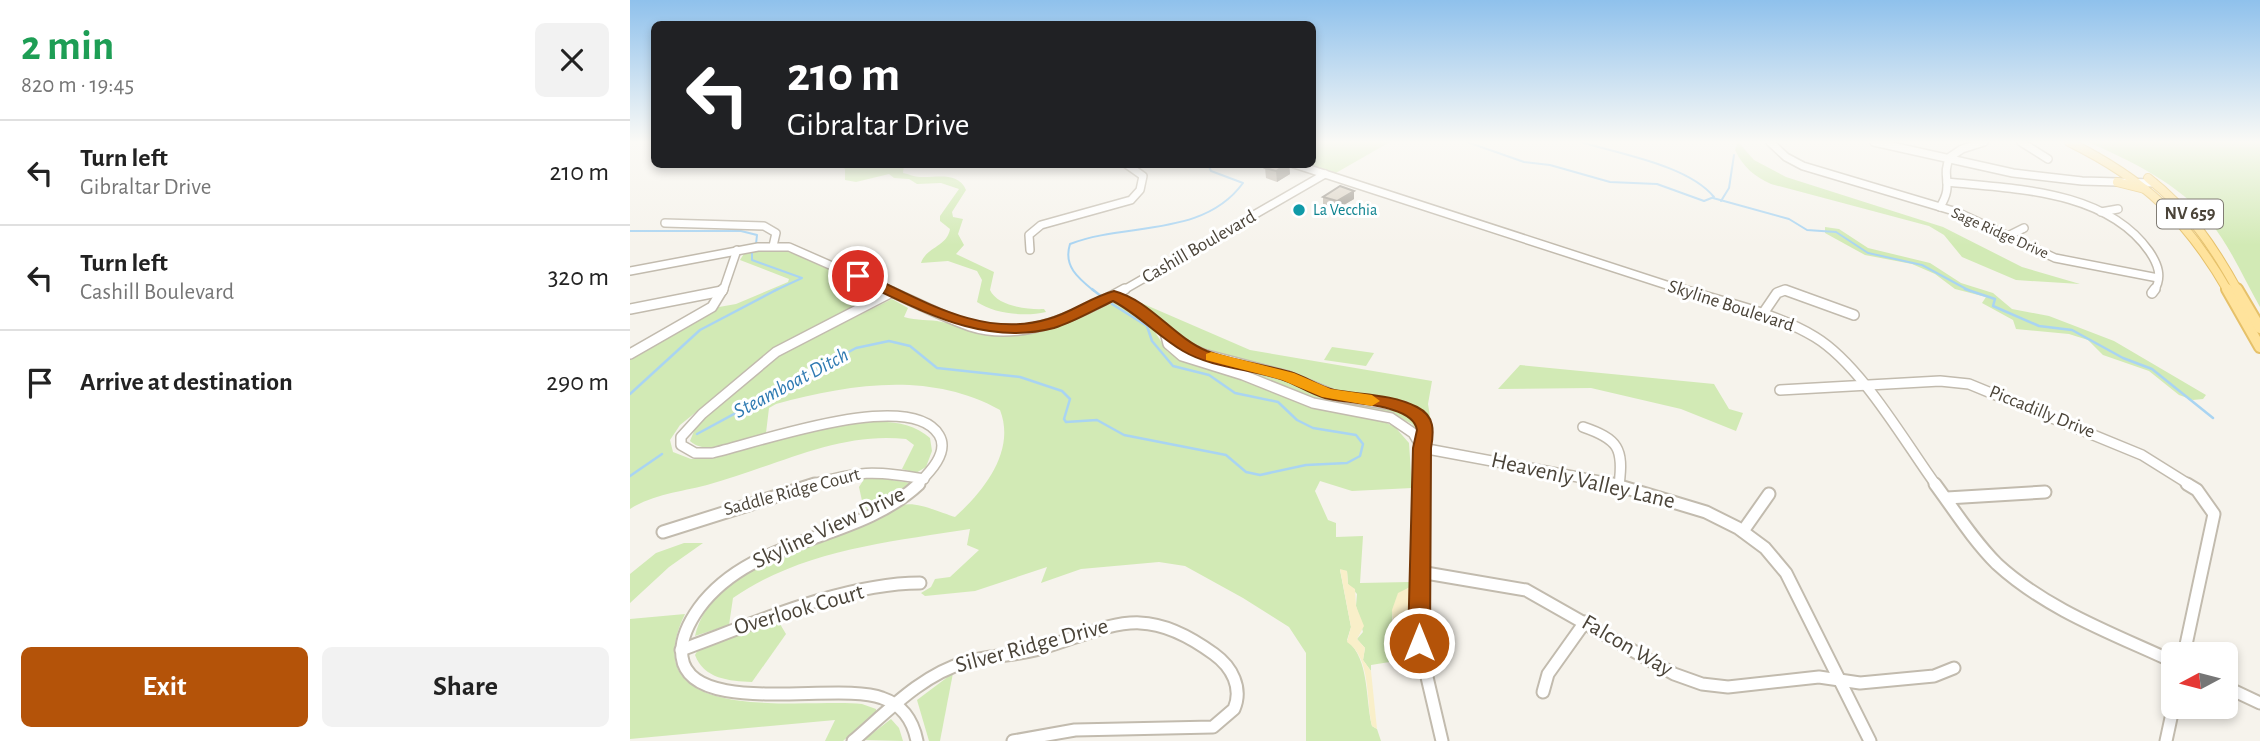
<!DOCTYPE html>
<html lang="en">
<head>
<meta charset="utf-8">
<style>
	body { margin:0; font-family:"Alegreya Sans",sans-serif; background:#f2f2f2; color:#222; height:100vh; display:flex; flex-direction:column; font-size:26px; white-space:nowrap }
	* { box-sizing:border-box; margin:0 }
	p { font-size:23px; color:#767676 }
	.icon { flex:none; width:38px; height:38px; fill:none; stroke:currentColor; stroke-width:2; stroke-linecap:round; stroke-linejoin:round }
	.map { position:relative; flex:1; overflow:hidden }
	.sheet { display:flex; flex-direction:column; background:#fff; width:630px }
	.sheet>* { flex:none }
	.banner { position:absolute; left:21px; top:21px; width:665px; height:147px; border-radius:10px; box-shadow:0 4px 10px #0003; background:#202124; color:#fff; overflow:hidden }
	.needle { width:46px; rotate:263deg }
	.fabs { position:absolute; left:1531px; top:642px; display:grid; gap:14px }
	.fabs a { display:grid; place-items:center; width:77px; height:77px; border-radius:10px; background:#fff; box-shadow:0 4px 10px #0003; font-size:35px }
	.pin { position:absolute; display:grid; place-items:center; width:60px; height:60px; color:#fff; margin:-30px; border:4px solid #fff; border-radius:50%; box-shadow:0 2px 7px #0007 }
	.me { position:absolute; width:77px; margin:-38px; rotate:0deg; stroke-linejoin:round; filter:drop-shadow(0 0 5px #0008) }
	.turn { display:flex; align-items:center; gap:24px; height:147px; padding:0 21px; font-size:32px }
	.turn .icon { width:91px; height:91px; stroke-width:2.5 }
	.turn b { display:block; font-size:49px; line-height:60px }
	.round { display:grid; place-items:center; flex:none; width:74px; height:74px; border-radius:10px; background:#f2f2f2 }
	.headline { display:flex; align-items:center; justify-content:space-between; height:119px; padding:0 21px }
	h1 { font-size:42px; font-weight:700; line-height:52px; color:#1e9e55 }
	.action { display:flex; gap:14px; margin-top:auto; padding:14px 21px }
	.action a { flex:1; height:80px; border-radius:10px; background:#b45309; color:#fff; font-size:28px; font-weight:700; line-height:80px; text-align:center }
	.action a+a { background:#f2f2f2; color:#222 }
	ul { padding:0; list-style:none }
	li { display:flex; align-items:center; gap:21px; height:105px; padding:0 21px; border-top:2px solid #e0e0e0 }
	li div { flex:1 }
	li b { display:block; font-size:26px }
	li em { font-style:normal }
	main { display:flex; flex:1; min-height:0 }
	.map>svg:first-child { display:block }
	.green { fill:#d2eab5 }
	.sand { fill:#f9efc9 }
	.lines { fill:none; stroke-linecap:round; stroke-linejoin:round }
	.stream-far1 { stroke:#a9d4f2; stroke-width:2 }
	.stream { stroke:#a9d4f2; stroke-width:2.5 }
	.minor-far2-casing { stroke:#c2bbae; stroke-width:10 }
	.minor-far1-casing { stroke:#c2bbae; stroke-width:12 }
	.minor-casing { stroke:#c2bbae; stroke-width:15 }
	.major-far1-casing { stroke:#e6c16a; stroke-width:10 }
	.major-casing { stroke:#e6c16a; stroke-width:14 }
	.minor-far2 { stroke:#fff; stroke-width:7 }
	.minor-far1 { stroke:#fff; stroke-width:9 }
	.minor { stroke:#fff; stroke-width:11 }
	.major-far1 { stroke:#ffe39c; stroke-width:8 }
	.major { stroke:#ffe39c; stroke-width:10 }
	.wall { fill:#bab2a6 }
	.shaded-wall { fill:#979187 }
	.building { fill:#d8cfc1; stroke:#979187; stroke-width:2 }
	.route { fill:#b45309; stroke:#753606; stroke-width:2 }
	.slow { fill:#f59e0b }
	.culture-dot { fill:#0f9aa8; stroke:#fff; stroke-width:2.5 }
	.labels { text-anchor:middle; dominant-baseline:central; stroke-width:6; stroke-linejoin:round; paint-order:stroke }
	.far-culture-label { font-size:16px; fill:#0d838f; stroke:#fff; text-anchor:start }
	.far-street-label { font-size:16px; fill:#4b4439; stroke:#fff }
	.shield { fill:#fff; stroke:#817c74; stroke-width:2 }
	.shield-label { font-size:18px; font-weight:bold; fill:#4b4439 }
	.street-label { font-size:19px; fill:#4b4439; stroke:#fff }
	.water-label { font-size:21px; font-style:italic; fill:#2e7ab2; stroke:#fff }
	.near-street-label { font-size:23px; fill:#4b4439; stroke:#fff }
</style>
</head>
<body>
<main>
<section class="sheet">
<div class="headline"><div><h1>2 min</h1><p>820 m · 19:45</p></div><a class="round"><svg class="icon" aria-label="close" viewBox="0 0 24 24"><path d="M6 6l12 12M18 6L6 18"/></svg></a></div>
<ul>
<li><svg class="icon" aria-label="left" viewBox="0 0 24 24"><path d="M17 20v-9H6M10 6l-5 5 5 5"/></svg><div><b>Turn left</b><p>Gibraltar Drive</p></div><em>210 m</em></li>
<li><svg class="icon" aria-label="left" viewBox="0 0 24 24"><path d="M17 20v-9H6M10 6l-5 5 5 5"/></svg><div><b>Turn left</b><p>Cashill Boulevard</p></div><em>320 m</em></li>
<li><svg class="icon" aria-label="arrive" viewBox="0 0 24 24"><path d="M6 21V4h12l-3 4 3 4H6"/></svg><div><b>Arrive at destination</b></div><em>290 m</em></li>
</ul>
<div class="action"><a>Exit</a><a>Share</a></div>
</section>
<div class="map">
<svg width="1630" height="741" viewBox="0 0 1630 741">
	<rect width="100%" height="100%" fill="#f6f3ec"/>
	<g class="green">
		<path d="M683,142H760L704,174L674,165L682,164Z"/>
		<path d="M1108,142L1124,160L1156,177L1313,227L1392,267L1450,284L1386,280L1332,257L1314,235L1299,226L1141,184C1124,176 1113,167 1105,150Z"/>
		<path d="M1458,142H1630V307C1614,279 1600,246 1580,222C1548,183 1503,162 1458,142Z"/>
		<path d="M210,165H244V167L274,165L273,173C279,174 284,177 290,177C306,178 328,171 336,190L322,212L323,217L333,219L328,234L334,245L326,254L364,272L360,290C367,306 398,310 414,309L416,312C395,317 365,314 347,302L352,280L347,271L318,261L291,263C296,247 317,247 320,229L310,221V216L329,189L311,183L287,184L279,179L264,178L259,174L226,182L215,180V169Z"/>
		<path d="M1195,227L1209,229L1238,248L1300,263L1331,283L1363,293L1382,309L1419,316L1484,341L1576,395L1573,399L1563,400L1549,395L1519,371L1473,355L1458,340L1439,334L1386,329L1383,320L1352,303L1356,297L1325,289L1305,274L1282,264L1235,255L1195,233Z"/>
		<path d="M138,249C176,251 212,274 244,293V296L148,346L50,425L40,440L43,452L61,459L80,458C134,448 254,395 300,438L302,451L296,467L286,473L272,469L284,445L276,439C207,431 142,468 77,485C50,492 24,494 0,509V360L89,307L106,304L158,282L159,279L110,260L115,252Z"/>
		<path d="M262,299L278,308L274,317C287,321 299,319 312,322C324,324 335,331 348,333C396,341 441,323 483,302L520,324L537,351L556,363L585,370L685,409L746,418L765,427L779,443L782,488L722,491L690,481L685,491L698,520L706,523V537L733,536L730,583L780,582V587C753,602 764,635 766,661L741,665V671L733,660L735,648L727,639L733,632L726,606L727,594L718,584L717,571L710,570L721,627L717,640C740,661 735,698 742,726L747,729L751,741H676V653L659,627L613,598L555,566L529,562L451,569L411,583L417,567L345,591L295,596L291,593L301,587L305,579L320,577L349,550L337,545L340,529C259,542 172,550 103,598L99,625L65,636C81,570 169,548 224,526C239,520 257,509 273,505C286,501 312,513 325,517C354,491 386,451 370,410C300,371 220,384 146,404L139,408L136,433C115,439 79,458 60,441L66,426L151,354Z"/>
		<path d="M509,302L620,350L802,381L798,404L802,429L790,411L769,401L708,393L568,349Z"/>
		<path d="M543,339L662,381L697,397L768,408L782,415L791,427L790,434L782,424L768,417L693,403L553,353L540,340Z"/>
		<path d="M702,347L744,353L736,366L694,360Z"/>
		<path d="M890,365L1084,384L1099,409L1113,413L1106,431L1051,409L961,388L868,389Z"/>
		<path d="M236,476L281,483L260,499L234,510L229,487Z"/>
		<path d="M54,543H73L39,567L0,603V574L26,553Z"/>
		<path d="M55,614C0,728 177,698 232,704L246,709V712L213,741H195L205,720L0,739V619Z"/>
		<path d="M147,619L156,634L122,682C99,681 74,679 65,655L69,648Z"/>
		<path d="M323,673L310,741H299L287,700Z"/>
		<path d="M261,719L269,728L273,741L234,740Z"/>
	</g>
	<g class="sand">
		<path d="M710,569L717,571L718,584L725,589L726,606L734,626L727,639L735,648L733,660L741,671L747,729L742,726C736,701 741,657 717,642L721,627Z"/>
		<path d="M780,587L781,660L766,661L762,610L768,593Z"/>
	</g>
	<g class="lines">
		<g class="stream-far1">
			<path d="M837,142L894,162L920,165L980,182L1027,184L1074,201L1084,197C1058,165 989,154 951,142"/>
			<path d="M1083,198L1159,219L1177,230L1206,232L1238,253L1292,265L1340,291"/>
			<path d="M1091,201L1099,188L1104,155"/>
			<path d="M0,231H111L127,235L126,244"/>
			<path d="M122,251V260L172,278L144,291"/>
			<path d="M464,291C448,278 433,266 440,244C496,222 573,238 613,183L581,171L578,164"/>
		</g>
		<g class="stream">
			<path d="M462,289L472,297"/>
			<path d="M1335,289L1365,299L1363,306L1409,326L1442,330L1493,358L1522,369L1583,418"/>
			<path d="M0,394L70,330L148,289"/>
			<path d="M67,434L226,348L259,341L280,346L307,368L390,377L432,391L440,399L434,419L436,422L467,420L494,435L596,455L616,472L630,475L676,465L717,463L730,456L733,444L726,435L683,428L667,420L648,402L605,393L579,375L543,366L522,341L517,326L482,304"/>
			<path d="M0,476L32,454"/>
		</g>
		<g class="minor-far2-casing">
			<g id="minor-far2">
				<path d="M1140,142L1156,157L1173,166L1327,212L1425,258L1528,278"/>
				<path d="M1244,142L1383,173L1452,181L1524,183"/>
				<path d="M1391,142L1418,159"/>
				<path d="M664,164L1055,291"/>
				<path d="M1317,182C1385,189 1476,190 1519,251C1528,264 1533,277 1524,291"/>
				<path d="M1310,207C1325,183 1310,178 1320,157L1332,149L1354,142"/>
				<path d="M1471,212L1488,209"/>
				<path d="M35,223L134,226L146,233L143,246"/>
				<path d="M1376,237L1394,228"/>
				<path d="M400,250L399,235L411,225L501,200L510,190L513,176L496,164"/>
				<path d="M0,271L128,247H159L259,291"/>
				<path d="M93,291L107,250"/>
				<path d="M492,291L695,174"/>
				<path d="M1154,291H1156"/>
			</g>
		</g>
		<g class="minor-far1-casing">
			<g id="minor-far1">
				<path d="M255,289C283,301 311,316 340,326C393,343 450,314 495,289"/>
				<path d="M1050,289C1094,303 1146,313 1185,337C1231,365 1274,441 1306,485"/>
				<path d="M262,292L146,352L72,414L51,437V445L65,453H82C124,444 280,387 309,435C320,453 298,474 287,485"/>
				<path d="M1522,293L1525,289"/>
				<path d="M483,296L511,310L557,347L573,354L658,376L706,396L775,407L794,423L791,485"/>
				<path d="M0,309L92,291"/>
				<path d="M1132,315L1147,293L1155,290L1224,315"/>
				<path d="M534,328L538,344L552,356L613,375L683,403L761,418L783,433L792,448"/>
				<path d="M0,354L82,307L93,289"/>
				<path d="M1150,390L1310,381L1339,384L1512,455L1560,485"/>
				<path d="M953,427C988,439 994,448 989,485"/>
				<path d="M792,448L991,485"/>
				<path d="M179,485C229,471 243,470 294,479"/>
			</g>
		</g>
		<g class="minor-casing">
			<g id="minor">
				<path d="M791,484L789,643L812,741"/>
				<path d="M983,484L1076,512L1108,528L1135,548L1156,573L1240,741"/>
				<path d="M1305,484C1325,511 1343,540 1367,564C1417,610 1484,634 1544,662"/>
				<path d="M1317,498L1415,492"/>
				<path d="M1113,531L1139,494"/>
				<path d="M33,532L185,484"/>
				<path d="M790,572L896,590L1044,674L1072,684L1098,687L1189,677L1230,683L1304,676L1324,668"/>
				<path d="M51,650C122,624 214,583 290,583"/>
				<path d="M1554,654L1584,514L1567,490L1557,484"/>
				<path d="M1596,687L1630,703"/>
				<path d="M913,692L918,674L955,622"/>
				<path d="M223,741C257,712 291,675 336,662C360,655 385,656 409,649C482,627 512,601 584,654C602,667 613,688 604,709L583,727L445,730L383,741"/>
				<path d="M287,741C283,721 273,705 252,698C210,681 60,718 52,657C50,639 59,622 69,608C123,535 226,543 289,484"/>
				<path d="M1536,741L1544,704"/>
			</g>
		</g>
		<g class="major-far1-casing">
			<g id="major-far1">
				<path d="M1439,142C1514,179 1556,218 1598,291"/>
				<path d="M1518,178C1558,209 1584,247 1608,291"/>
				<path d="M1487,182L1515,189"/>
			</g>
		</g>
		<g class="major-casing">
			<g id="major">
				<path d="M1597,289L1630,347"/>
				<path d="M1607,289L1630,328"/>
			</g>
		</g>
		<use href="#minor-far2" class="minor-far2"/>
		<use href="#minor-far1" class="minor-far1"/>
		<use href="#minor" class="minor"/>
		<use href="#major-far1" class="major-far1"/>
		<use href="#major" class="major"/>
	</g>
	<g class="wall">
		<path d="M639,164H659L660,174L647,182L636,178L635,168Z"/>
		<path d="M724,191V199L707,209L693,205V197Z"/>
	</g>
	<g class="shaded-wall">
		<path d="M657,164H659L660,174L647,182L646,171Z"/>
		<path d="M724,191V199L707,209V201Z"/>
	</g>
	<g class="building">
		<path d="M639,164H657L646,171L635,168Z"/>
		<path d="M710,186L724,191L707,201L693,197Z"/>
	</g>
	<linearGradient id="sky" x2="0" y2="1"><stop stop-color="#8fc1ec"/><stop offset="0.58" stop-color="#fbfaf6"/><stop offset="1" stop-color="#fbfaf6" stop-opacity="0"/></linearGradient>
	<rect width="1630" height="245" fill="url(#sky)"/>
	<path class="route" d="M223,273H233C291,299 352,339 418,319C441,313 461,297 484,291C521,301 543,337 577,351C603,361 633,364 660,372C675,376 689,387 704,390C732,395 762,394 787,407C805,416 804,431 801,448L800,643L797,649L789,652L781,649L778,643L783,448L787,430C783,403 717,404 695,398C680,394 666,384 651,379C620,369 582,368 553,351C528,336 509,315 483,301C464,310 444,322 424,328C350,347 288,308 223,279Z"/>
	<path class="slow" d="M581,352L664,373L701,389L742,395L750,401L742,406L692,397L652,380L576,360V354Z"/>
	<circle class="culture-dot" cx="669" cy="210" r="7"/>
	<g class="labels">
		<g class="far-culture-label">
			<text x="683" y="210">La Vecchia</text>
		</g>
		<g class="far-street-label">
			<text transform="translate(1370 233) rotate(24)">Sage Ridge Drive</text>
		</g>
		<rect class="shield" x="1527" y="199.5" width="66" height="29" rx="5"/>
		<g class="shield-label">
			<text x="1560" y="214">NV 659</text>
		</g>
		<g class="street-label">
			<text transform="translate(569 247) rotate(-30)">Cashill Boulevard</text>
			<text transform="translate(1101 306) rotate(18)">Skyline Boulevard</text>
			<text transform="translate(1412 412) rotate(22)">Piccadilly Drive</text>
			<text transform="translate(162 492) rotate(-15)">Saddle Ridge Court</text>
		</g>
		<g class="water-label">
			<text transform="translate(161 383) rotate(-28)">Steamboat Ditch</text>
		</g>
		<g class="near-street-label">
			<text transform="translate(953 481) rotate(13)">Heavenly Valley Lane</text>
			<text transform="translate(199 528) rotate(-25)">Skyline View Drive</text>
			<text transform="translate(169 610) rotate(-16)">Overlook Court</text>
			<text transform="translate(402 646) rotate(-15)">Silver Ridge Drive</text>
			<text transform="translate(997 646) rotate(30)">Falcon Way</text>
		</g>
	</g>
</svg>
<div class="fabs">
<a><svg class="needle" viewBox="-14 -14 28 28"><path d="M0-13l5 13h-10z" fill="#e53935"/><path d="M0 13l5-13h-10z" fill="#767676"/></svg></a>
</div>
<div class="pin" style="left:228px;top:276px;background:#d93025"><svg class="icon" aria-label="arrive" viewBox="0 0 24 24"><path d="M6 21V4h12l-3 4 3 4H6"/></svg></div>
<svg class="me" style="left:789px;top:643px" viewBox="-20 -20 40 40"><circle r="17" fill="#b45309" stroke="#fff" stroke-width="3"/><path d="M0-11L8 9 0 5-8 9z" fill="#fff"/></svg>
<div class="banner">
<div class="turn"><svg class="icon" aria-label="left" viewBox="0 0 24 24"><path d="M17 20v-9H6M10 6l-5 5 5 5"/></svg><div><b>210 m</b>Gibraltar Drive</div></div>
</div>
</div>
</main>
</body>
</html>
